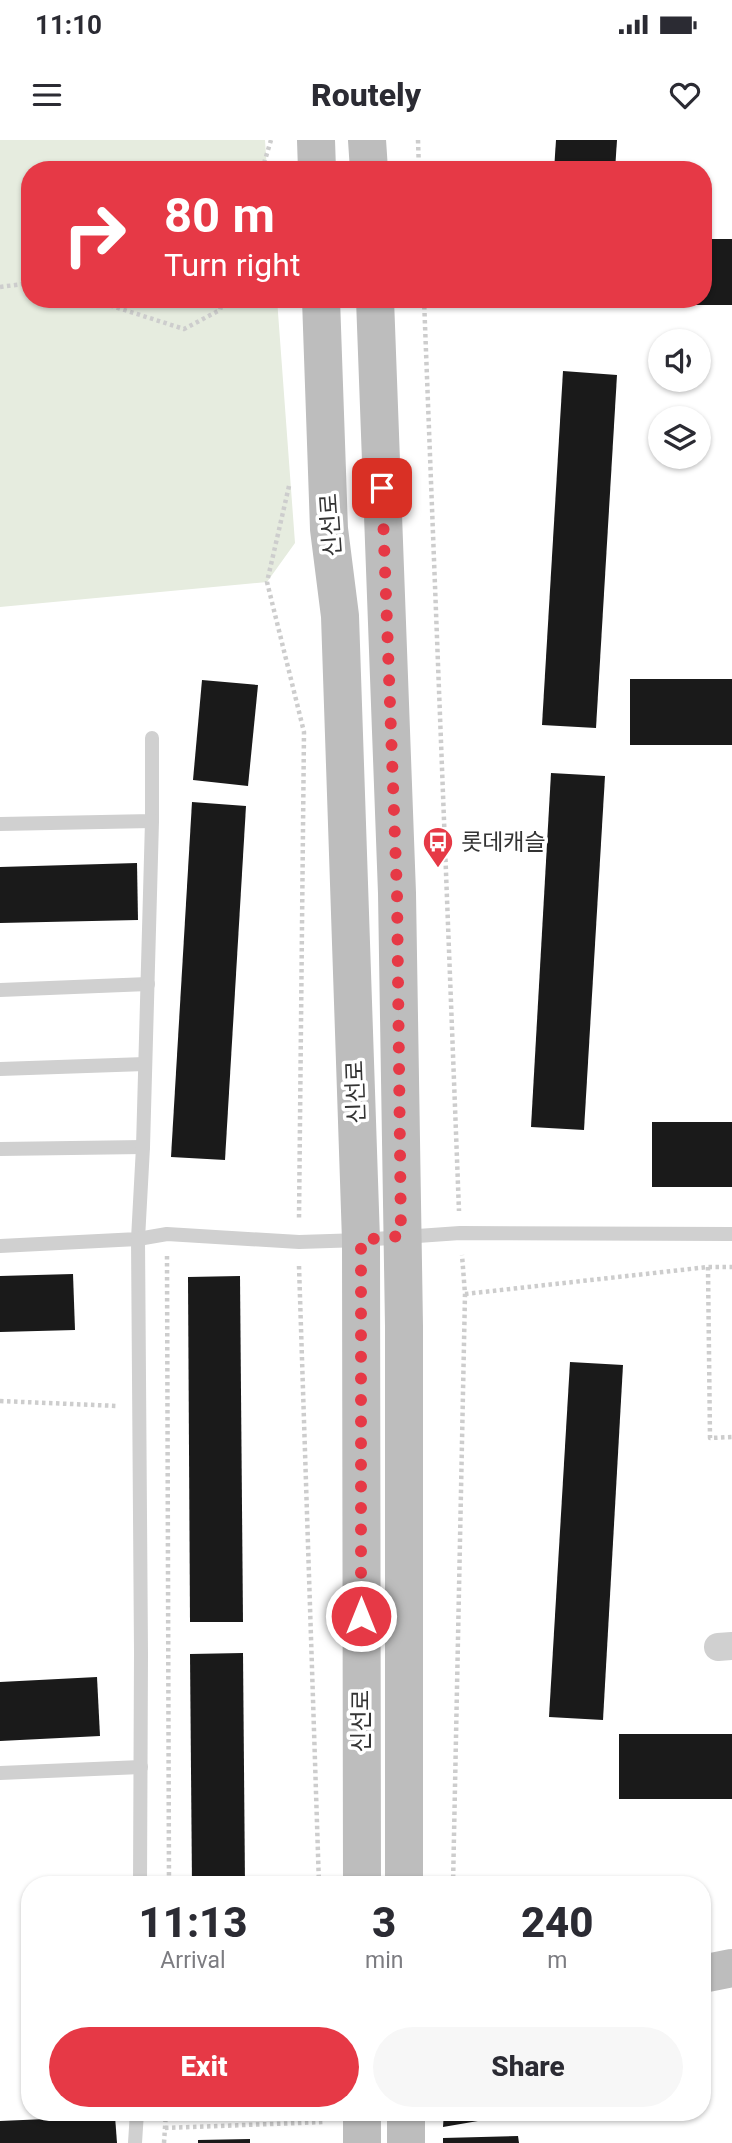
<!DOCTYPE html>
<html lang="en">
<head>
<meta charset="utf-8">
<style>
	body { margin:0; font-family:Roboto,"Noto Sans KR",sans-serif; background:#f7f7f7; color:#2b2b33; height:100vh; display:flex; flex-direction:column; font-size:26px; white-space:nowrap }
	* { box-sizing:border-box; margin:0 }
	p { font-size:23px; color:#7c7c81 }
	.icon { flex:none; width:38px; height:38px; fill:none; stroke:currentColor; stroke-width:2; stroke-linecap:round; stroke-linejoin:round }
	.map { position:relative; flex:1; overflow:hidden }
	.details { position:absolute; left:21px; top:1736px; width:690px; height:245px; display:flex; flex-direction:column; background:#fff; border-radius:28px; box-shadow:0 2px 5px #0004 }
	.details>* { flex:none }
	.top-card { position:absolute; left:21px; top:21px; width:691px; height:147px; border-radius:28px; box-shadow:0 2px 5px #0004; background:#e63946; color:#fff; overflow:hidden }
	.tools { position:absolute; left:648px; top:189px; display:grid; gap:14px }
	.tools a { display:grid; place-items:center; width:63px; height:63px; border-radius:50%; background:#fff; box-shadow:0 2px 5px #0004; font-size:35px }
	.pin { position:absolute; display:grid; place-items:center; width:60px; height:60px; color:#fff; margin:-30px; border-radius:14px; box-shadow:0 4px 10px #0006 }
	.me { position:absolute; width:77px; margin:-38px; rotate:0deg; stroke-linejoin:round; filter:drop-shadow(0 0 5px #0008) }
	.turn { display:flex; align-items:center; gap:24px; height:147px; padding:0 28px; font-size:32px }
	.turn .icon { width:91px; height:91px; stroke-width:2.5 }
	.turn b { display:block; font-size:49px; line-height:60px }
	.eta { display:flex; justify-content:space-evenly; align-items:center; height:119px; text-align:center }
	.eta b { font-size:42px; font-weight:800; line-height:49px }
	.cta { display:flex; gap:14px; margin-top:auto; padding:14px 28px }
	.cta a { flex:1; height:80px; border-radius:42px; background:#e63946; color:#fff; font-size:28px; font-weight:800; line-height:80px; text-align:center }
	.cta a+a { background:#f7f7f7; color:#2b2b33 }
	.status { display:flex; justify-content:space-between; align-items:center; height:49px; padding:0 35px; background:#fff; direction:ltr }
	.status svg { height:19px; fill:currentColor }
	header { display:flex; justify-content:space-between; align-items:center; height:91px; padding:0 28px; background:#fff; font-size:32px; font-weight:800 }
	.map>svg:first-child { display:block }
	.green { fill:#e6ecdf }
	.building { fill:#1a1a1a }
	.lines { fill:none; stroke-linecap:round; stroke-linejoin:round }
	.path { stroke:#cdcdcd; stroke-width:4.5; stroke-dasharray:3.5 3.5; stroke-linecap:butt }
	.lane { stroke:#d0d0d0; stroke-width:14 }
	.street { stroke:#d0d0d0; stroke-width:28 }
	.secondary { stroke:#bdbdbd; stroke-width:38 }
	.route { stroke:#e63946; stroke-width:12; stroke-dasharray:0 21.6 }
	.labels { text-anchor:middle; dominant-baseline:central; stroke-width:7; stroke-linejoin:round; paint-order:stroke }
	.street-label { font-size:23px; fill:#333; stroke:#fff }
	.poi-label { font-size:23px; fill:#333; stroke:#fff; text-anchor:start }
</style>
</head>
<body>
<div class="status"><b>11:10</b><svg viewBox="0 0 49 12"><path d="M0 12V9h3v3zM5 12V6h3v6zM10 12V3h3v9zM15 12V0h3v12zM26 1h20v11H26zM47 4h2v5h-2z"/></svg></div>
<header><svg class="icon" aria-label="menu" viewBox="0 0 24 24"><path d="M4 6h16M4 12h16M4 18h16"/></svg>Routely<svg class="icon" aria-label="heart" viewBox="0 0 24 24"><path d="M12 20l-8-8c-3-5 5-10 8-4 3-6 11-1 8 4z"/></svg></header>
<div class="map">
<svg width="732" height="2003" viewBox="0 0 732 2003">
	<rect width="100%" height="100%" fill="#fff"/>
	<path class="green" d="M0,0H265L267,30H30V159H277L295,403L267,442L0,467Z"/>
	<g class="building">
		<path d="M556,0H617L615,30H554Z"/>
		<path d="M704,99H732V165H637V159H704Z"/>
		<path d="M563,231L617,235L596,588L542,585Z"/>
		<rect x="630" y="539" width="102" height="66"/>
		<path d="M202,540L258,545L248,646L193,640Z"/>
		<path d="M551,633L605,636L584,990L531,987Z"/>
		<path d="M192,662L246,666L225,1020L171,1017Z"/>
		<path d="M137,723L138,780L0,783V727Z"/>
		<rect x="652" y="982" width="80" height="65"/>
		<path d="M73,1134L75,1190L0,1192V1136Z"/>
		<path d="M240,1136L243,1482H190L188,1137Z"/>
		<path d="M570,1222L623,1225L603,1580L549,1577Z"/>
		<path d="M243,1513L245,1745H192L190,1514Z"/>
		<path d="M97,1537L100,1596L0,1601V1542Z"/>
		<rect x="619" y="1594" width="113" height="65"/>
		<path d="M444,1972H518V1974L443,1987Z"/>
		<path d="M115,1976L117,2003H0V1981Z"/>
		<path d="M518,1996L519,2003H443V1998Z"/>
		<path d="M250,1999V2003H198V2000Z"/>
	</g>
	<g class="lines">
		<g class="path">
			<path d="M418,0L419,30"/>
			<path d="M262,30L271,0"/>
			<path d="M0,147L30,143"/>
			<path d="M90,159L184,189L220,170L223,159"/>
			<path d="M424,159L459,1071"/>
			<path d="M289,346L267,442L304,592L299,1079"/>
			<path d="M167,1116L169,1745"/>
			<path d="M299,1126L319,1745"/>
			<path d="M708,1127L710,1298L732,1297"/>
			<path d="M465,1154L708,1127H732"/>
			<path d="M0,1261L118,1266"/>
			<path d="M453,1745L465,1154L462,1115"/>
			<path d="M165,1988L325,1982"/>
			<path d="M164,2003L166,1972"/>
		</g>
		<g class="lane">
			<path d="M0,684L152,681V598"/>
			<path d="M0,850L148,844"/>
			<path d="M0,929L145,924"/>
			<path d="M0,1009L143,1007"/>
			<path d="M0,1106L138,1099L143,1007L152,681"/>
			<path d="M0,1633L141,1627"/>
			<path d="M140,1745L141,1513L138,1099L167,1094L299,1102L361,1100L460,1093L732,1094"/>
			<path d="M135,2003L137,1972"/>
		</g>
		<path class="street" d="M718,1507L732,1506"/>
		<g class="secondary">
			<path d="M316,0L317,30"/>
			<path d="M367,0L369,30"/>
			<path d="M321,159L329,389L340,476L361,1100L362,1745"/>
			<path d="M375,159L397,753L404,1186V1745"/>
			<path d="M702,1834L732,1828"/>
			<path d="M406,1972V2003"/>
			<path d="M362,2003V1972"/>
		</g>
	</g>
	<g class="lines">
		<path class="route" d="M361,1476V1100L401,1096L397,753L382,348"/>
	</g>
	<defs>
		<g id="bus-pin" transform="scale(1.575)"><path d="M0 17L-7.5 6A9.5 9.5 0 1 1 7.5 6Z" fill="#e63946" stroke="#fff"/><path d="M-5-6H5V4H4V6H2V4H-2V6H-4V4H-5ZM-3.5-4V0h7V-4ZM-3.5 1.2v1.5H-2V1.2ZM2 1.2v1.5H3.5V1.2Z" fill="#fff"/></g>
	</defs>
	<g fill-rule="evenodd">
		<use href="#bus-pin" x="438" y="702"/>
	</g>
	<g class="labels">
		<g class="street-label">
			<text transform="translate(331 385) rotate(-94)">신선로</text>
			<text transform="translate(356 952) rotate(-92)">신선로</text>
			<text transform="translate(361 1581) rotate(-90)">신선로</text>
		</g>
		<g class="poi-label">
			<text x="461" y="702">롯데캐슬</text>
		</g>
	</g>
</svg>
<div class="tools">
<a><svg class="icon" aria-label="sound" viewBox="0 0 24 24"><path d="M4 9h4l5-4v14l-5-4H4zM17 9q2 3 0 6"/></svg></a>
<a><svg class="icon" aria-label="layers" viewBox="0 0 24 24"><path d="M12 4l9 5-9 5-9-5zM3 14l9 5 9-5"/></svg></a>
</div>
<div class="pin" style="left:382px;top:348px;background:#d93025"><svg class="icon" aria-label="arrive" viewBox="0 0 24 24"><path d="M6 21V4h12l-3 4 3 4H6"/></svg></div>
<svg class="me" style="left:361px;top:1476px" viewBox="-20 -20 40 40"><circle r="17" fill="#e63946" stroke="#fff" stroke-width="3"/><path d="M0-11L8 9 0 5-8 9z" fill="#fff"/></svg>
<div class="top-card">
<div class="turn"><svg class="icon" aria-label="right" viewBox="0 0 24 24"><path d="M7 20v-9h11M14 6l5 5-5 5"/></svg><div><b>80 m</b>Turn right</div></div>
</div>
<section class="details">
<div class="eta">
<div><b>11:13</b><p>Arrival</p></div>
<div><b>3</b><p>min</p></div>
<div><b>240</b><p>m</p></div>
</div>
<div class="cta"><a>Exit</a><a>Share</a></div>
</section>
</div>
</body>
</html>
